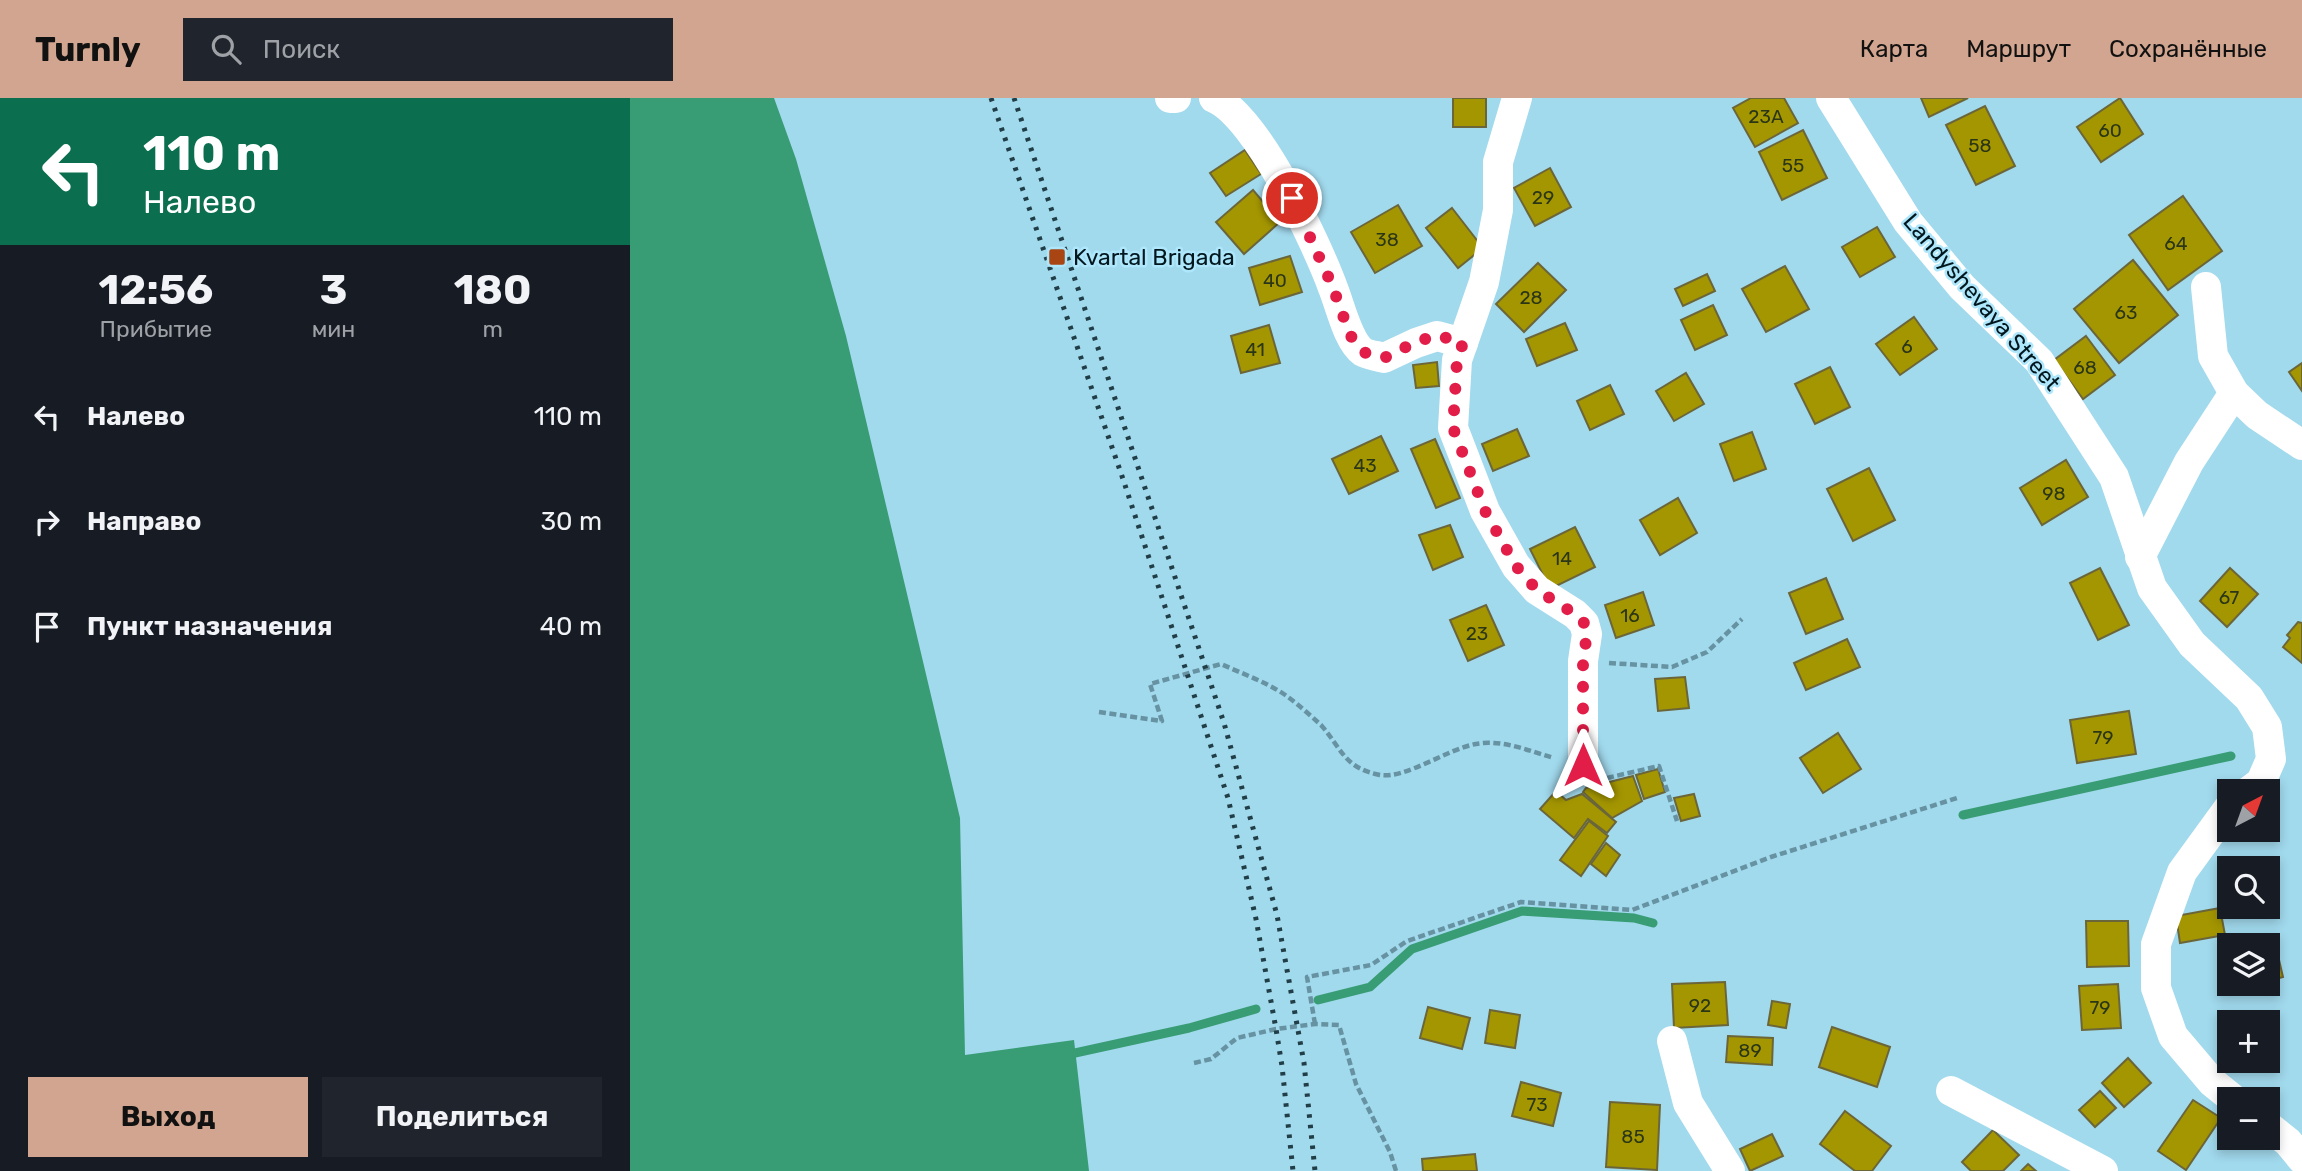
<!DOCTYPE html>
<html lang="ru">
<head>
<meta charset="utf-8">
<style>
	body { margin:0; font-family:Rubik,sans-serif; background:#20242c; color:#f1f3f6; height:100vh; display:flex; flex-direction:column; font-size:26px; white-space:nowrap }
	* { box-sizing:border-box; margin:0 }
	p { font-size:23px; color:#9ea1a6 }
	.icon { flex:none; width:38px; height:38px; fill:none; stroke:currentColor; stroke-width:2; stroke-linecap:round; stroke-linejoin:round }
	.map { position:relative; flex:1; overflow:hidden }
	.drawer { display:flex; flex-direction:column; background:#171b24; width:630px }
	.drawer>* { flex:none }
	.banner { background:#0b6e4f; color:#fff; overflow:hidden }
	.needle { width:46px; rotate:41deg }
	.tools { position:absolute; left:1587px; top:681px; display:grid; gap:14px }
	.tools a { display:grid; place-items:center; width:63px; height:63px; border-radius:0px; background:#171b24; box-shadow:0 4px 10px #0003; font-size:35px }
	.pin { position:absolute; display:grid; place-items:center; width:60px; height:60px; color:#fff; margin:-30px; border:4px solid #fff; border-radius:50%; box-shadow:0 2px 7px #0007 }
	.me { position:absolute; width:77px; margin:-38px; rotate:0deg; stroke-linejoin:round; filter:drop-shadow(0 0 5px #0008) }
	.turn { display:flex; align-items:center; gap:24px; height:147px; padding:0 28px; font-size:32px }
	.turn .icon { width:91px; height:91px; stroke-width:2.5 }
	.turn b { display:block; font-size:49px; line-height:60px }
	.eta { display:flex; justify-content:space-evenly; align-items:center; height:119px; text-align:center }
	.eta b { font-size:42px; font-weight:700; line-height:49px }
	.primary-button { display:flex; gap:14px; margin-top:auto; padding:14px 28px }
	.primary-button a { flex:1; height:80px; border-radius:0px; background:#d1a58f; color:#111; font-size:28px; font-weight:700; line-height:80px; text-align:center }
	.primary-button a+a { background:#20242c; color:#f1f3f6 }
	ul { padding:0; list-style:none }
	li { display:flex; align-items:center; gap:21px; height:105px; padding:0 28px }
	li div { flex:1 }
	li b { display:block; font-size:26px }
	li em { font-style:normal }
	header { display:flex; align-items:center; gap:42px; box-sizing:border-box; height:98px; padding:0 35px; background:#d1a58f; color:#111 }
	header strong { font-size:33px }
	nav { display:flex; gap:38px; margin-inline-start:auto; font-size:24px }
	.search { width:490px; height:63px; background:#20242c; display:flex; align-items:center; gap:18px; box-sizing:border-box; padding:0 24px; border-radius:0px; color:#9ea1a6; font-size:26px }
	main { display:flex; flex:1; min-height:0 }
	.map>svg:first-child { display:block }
	.water { fill:#389c74 }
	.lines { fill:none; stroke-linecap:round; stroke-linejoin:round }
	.stream { stroke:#389c74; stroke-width:9 }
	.building { fill:#a49600; stroke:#6b663a; stroke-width:2 }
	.path { stroke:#6792a2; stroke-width:4.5; stroke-dasharray:7 3.5; stroke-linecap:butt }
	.minor { stroke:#fff; stroke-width:30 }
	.rail { stroke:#213e47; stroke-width:5; stroke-dasharray:3.5 7; stroke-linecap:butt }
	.route { stroke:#e11d48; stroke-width:12; stroke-dasharray:0 21.6 }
	.poi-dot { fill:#a94512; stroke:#aee6fb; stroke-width:2.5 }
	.labels { text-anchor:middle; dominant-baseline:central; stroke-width:5; stroke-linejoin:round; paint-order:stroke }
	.number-label { font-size:19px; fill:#2a3616 }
	.poi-label { font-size:23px; fill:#01161d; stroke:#aee6fb; text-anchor:start }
	.street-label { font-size:23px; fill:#01161d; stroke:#aee6fb }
</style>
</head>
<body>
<header>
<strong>Turnly</strong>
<div class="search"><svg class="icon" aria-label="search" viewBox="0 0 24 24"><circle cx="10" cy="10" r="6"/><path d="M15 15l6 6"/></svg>Поиск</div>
<nav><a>Карта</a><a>Маршрут</a><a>Сохранённые</a></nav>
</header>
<main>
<section class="drawer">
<div class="banner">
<div class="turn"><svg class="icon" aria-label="left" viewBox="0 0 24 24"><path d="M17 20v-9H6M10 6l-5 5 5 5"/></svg><div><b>110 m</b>Налево</div></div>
</div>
<div class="eta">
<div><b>12:56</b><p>Прибытие</p></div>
<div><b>3</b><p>мин</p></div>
<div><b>180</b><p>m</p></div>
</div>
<ul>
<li><svg class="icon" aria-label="left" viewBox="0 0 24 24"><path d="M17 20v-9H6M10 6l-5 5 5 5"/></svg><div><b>Налево</b></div><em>110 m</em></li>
<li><svg class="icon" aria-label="right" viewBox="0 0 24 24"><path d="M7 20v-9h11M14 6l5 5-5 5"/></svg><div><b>Направо</b></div><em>30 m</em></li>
<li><svg class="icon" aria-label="arrive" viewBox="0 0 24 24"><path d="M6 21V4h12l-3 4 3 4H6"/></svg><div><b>Пункт назначения</b></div><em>40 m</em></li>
</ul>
<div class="primary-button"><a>Выход</a><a>Поделиться</a></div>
</section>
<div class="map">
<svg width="1672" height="1073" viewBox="0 0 1672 1073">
	<rect width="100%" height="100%" fill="#a1d9ed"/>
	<path class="water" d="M0,0H144L166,61L216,238L330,720L335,957L444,942L459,1073H0Z"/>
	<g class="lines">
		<g class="stream">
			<path d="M1333,717L1601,658"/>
			<path d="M688,902L740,889L782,851L892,813L1004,820L1023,825"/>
			<path d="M445,955L559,930L626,911"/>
		</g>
	</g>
	<g class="building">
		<rect x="823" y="0" width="33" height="29"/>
		<path d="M1121,0H1154L1168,25L1125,49L1103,10Z"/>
		<path d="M1291,0H1338L1299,19Z"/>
		<path d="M1490,0L1513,36L1471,64L1447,29Z"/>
		<path d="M1355,8L1385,68L1346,87L1316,27Z"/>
		<path d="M1173,32L1197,80L1152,102L1129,54Z"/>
		<path d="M615,52L631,76L596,98L580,75Z"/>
		<path d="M920,70L941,109L905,128L884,90Z"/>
		<path d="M623,92L650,124L614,156L586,124Z"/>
		<path d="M1553,98L1592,153L1538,192L1499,137Z"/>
		<path d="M768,107L792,148L745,175L721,134Z"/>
		<path d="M822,110L853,150L828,170L796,130Z"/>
		<path d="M1247,129L1265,159L1230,179L1212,149Z"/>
		<path d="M660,158L672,194L630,207L619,170Z"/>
		<path d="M1503,162L1548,217L1489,265L1444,211Z"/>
		<path d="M908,165L936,192L894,234L866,206Z"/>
		<path d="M1155,168L1179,211L1136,234L1112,191Z"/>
		<path d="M1077,176L1085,193L1053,208L1045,191Z"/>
		<path d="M1083,207L1097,237L1065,252L1051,222Z"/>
		<path d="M1284,219L1307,251L1270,277L1246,246Z"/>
		<path d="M935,225L947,252L907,268L896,241Z"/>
		<path d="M639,227L650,265L611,275L601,238Z"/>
		<path d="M1456,238L1485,277L1453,301L1424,262Z"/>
		<path d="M807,264L809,288L786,290L783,267Z"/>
		<path d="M1672,265V293L1659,274Z"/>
		<path d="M1200,269L1220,309L1185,326L1165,286Z"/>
		<path d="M1056,275L1074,306L1044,323L1026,293Z"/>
		<path d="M980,287L994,316L960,332L947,303Z"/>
		<path d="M887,331L899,358L863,373L852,346Z"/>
		<path d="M1122,334L1136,371L1104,383L1090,346Z"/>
		<path d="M751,338L768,373L719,396L702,361Z"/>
		<path d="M805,341L830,400L806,410L781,351Z"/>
		<path d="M1436,362L1458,399L1412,427L1390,390Z"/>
		<path d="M1239,370L1265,422L1223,443L1197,391Z"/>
		<path d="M1048,400L1067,435L1030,457L1010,422Z"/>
		<path d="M820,427L833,459L803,472L789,437Z"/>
		<path d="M945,429L965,469L920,491L900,451Z"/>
		<path d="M1470,470L1499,527L1468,542L1440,485Z"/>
		<path d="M1600,470L1628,496L1597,529L1570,503Z"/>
		<path d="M1196,480L1213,521L1176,536L1159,495Z"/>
		<path d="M1013,494L1024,527L986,540L975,507Z"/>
		<path d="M856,507L874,547L838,563L820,522Z"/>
		<path d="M1668,524L1672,525V565L1653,549L1660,540L1657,537Z"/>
		<path d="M1217,541L1230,569L1176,592L1164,565Z"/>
		<path d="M1055,579L1059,610L1028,613L1025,581Z"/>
		<path d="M1499,613L1506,656L1447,665L1440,622Z"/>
		<path d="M1208,635L1231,671L1193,695L1170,660Z"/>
		<path d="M1028,671L1035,694L1014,701L1006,677Z"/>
		<path d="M1003,678L1012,703L982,720L953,694L956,690Z"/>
		<path d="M926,693L936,702L952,696L986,724L977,735L958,721L944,740L910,711Z"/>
		<path d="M1064,696L1070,718L1051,723L1044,700Z"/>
		<path d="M959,723L978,738L951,778L930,762Z"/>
		<path d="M976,745L990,757L976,778L961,766Z"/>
		<path d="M1590,810L1595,837L1550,845L1546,818Z"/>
		<path d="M1456,823H1498L1499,868L1457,869Z"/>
		<path d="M1646,849L1653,879L1638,883V851Z"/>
		<path d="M1095,884L1098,927L1044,930L1042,886Z"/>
		<path d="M1488,886L1491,930L1452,932L1449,888Z"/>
		<path d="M1605,886H1629L1606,891Z"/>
		<path d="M1142,903L1160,906L1156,930L1138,927Z"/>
		<path d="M798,909L840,920L832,951L790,940Z"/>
		<path d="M860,912L890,917L885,950L855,945Z"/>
		<path d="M1202,929L1260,949L1247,989L1189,969Z"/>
		<path d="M1098,938L1143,940L1142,967L1096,964Z"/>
		<path d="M1498,960L1521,985L1494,1009L1472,985Z"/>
		<path d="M891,984L931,995L923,1028L882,1018Z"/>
		<path d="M1470,993L1486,1010L1465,1029L1449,1012Z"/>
		<path d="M1563,1002L1591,1020L1556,1072L1528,1053Z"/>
		<path d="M980,1004L1030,1007L1027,1072L976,1069Z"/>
		<path d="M1215,1013L1261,1048L1242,1073H1225L1190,1046Z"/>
		<path d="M1363,1032L1389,1057L1373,1073H1341L1332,1064Z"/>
		<path d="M1142,1036L1153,1058L1120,1073L1110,1051Z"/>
		<path d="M845,1056L847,1073H793L792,1061Z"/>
		<path d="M1398,1066L1406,1073H1391Z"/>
	</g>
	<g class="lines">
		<g class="path">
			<path d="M979,565L1042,569L1077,554L1112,521"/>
			<path d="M469,614L532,623L520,586L591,566C613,576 639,585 658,599C669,607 681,618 691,627C712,651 714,670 750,677C776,681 817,651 846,646C872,641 899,653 924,660"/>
			<path d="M977,680L1029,668L1047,723"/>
			<path d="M685,926L677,879L741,867L777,843L891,804L1002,812L1141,759L1327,700"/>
			<path d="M564,965L581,961L607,940L646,931L685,926L709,927L726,986L760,1054L766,1073"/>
		</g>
		<g class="minor">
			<path d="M540,0H546"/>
			<path d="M584,0C627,18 687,146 703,190C710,207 718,244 733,254C738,257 748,258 754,260L786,245L807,238L833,245"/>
			<path d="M887,0L868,64V112L854,184L827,262L823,330L855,413L886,468L907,492L945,516L954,525L957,536L953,563V667"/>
			<path d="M1201,0L1278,124L1332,189L1409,263L1484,379L1522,490L1562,546L1619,600L1637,629L1641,661L1631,684L1619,693"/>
			<path d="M1576,189L1583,258L1604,295L1627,317L1672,347"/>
			<path d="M1510,459L1559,364L1604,295"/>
			<path d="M1600,708L1552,774L1526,846V890L1543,938L1582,984L1603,1001"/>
			<path d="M1042,943L1058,1005L1100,1073"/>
			<path d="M1321,993L1473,1073"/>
			<path d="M1638,1028L1658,1044L1672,1061"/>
		</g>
		<g class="rail">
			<path d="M361,0L493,381L598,700L626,821L646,931L652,968L663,1073"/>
			<path d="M384,0L594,625L647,817L674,965L685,1073"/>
		</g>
	</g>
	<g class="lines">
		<path class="route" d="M662,100L702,187L720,237L733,254L754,260L786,244L807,237L833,245L827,262L823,330L855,413L886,468L907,492L945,516L954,525L957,536L953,563V667"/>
	</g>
	<rect class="poi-dot" x="418" y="150" width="18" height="18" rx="3.5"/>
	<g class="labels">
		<g class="number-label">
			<text x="1136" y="18">23А</text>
			<text x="1480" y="32">60</text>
			<text x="1350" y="47">58</text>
			<text x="1163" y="67">55</text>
			<text x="913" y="99">29</text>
			<text x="757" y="141">38</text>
			<text x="1546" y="145">64</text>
			<text x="645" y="182">40</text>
			<text x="901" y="199">28</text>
			<text x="1496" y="214">63</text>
			<text x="1277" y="248">6</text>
			<text x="625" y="251">41</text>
			<text x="1455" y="269">68</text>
			<text x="735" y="367">43</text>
			<text x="1424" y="395">98</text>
			<text x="932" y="460">14</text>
			<text x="1599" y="499">67</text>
			<text x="1000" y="517">16</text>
			<text x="847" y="535">23</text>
			<text x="1473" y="639">79</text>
			<text x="1070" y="907">92</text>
			<text x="1470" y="909">79</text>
			<text x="1120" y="952">89</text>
			<text x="907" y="1006">73</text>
			<text x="1003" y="1038">85</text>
		</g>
		<g class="poi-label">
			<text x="443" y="159">Kvartal Brigada</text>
		</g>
		<g class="street-label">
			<text transform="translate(1352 204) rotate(49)">Landyshevaya Street</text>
		</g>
	</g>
</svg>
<div class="tools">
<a><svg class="needle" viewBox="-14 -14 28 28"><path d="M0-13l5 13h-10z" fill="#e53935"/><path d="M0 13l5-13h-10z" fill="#9ea1a6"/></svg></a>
<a><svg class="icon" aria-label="search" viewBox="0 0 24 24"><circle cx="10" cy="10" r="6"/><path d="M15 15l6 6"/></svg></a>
<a><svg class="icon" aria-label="layers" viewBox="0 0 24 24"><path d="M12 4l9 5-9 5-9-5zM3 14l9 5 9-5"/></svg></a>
<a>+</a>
<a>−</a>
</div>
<div class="pin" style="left:662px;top:100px;background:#d93025"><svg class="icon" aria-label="arrive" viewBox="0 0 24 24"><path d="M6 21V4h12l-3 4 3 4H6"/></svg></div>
<svg class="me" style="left:953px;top:667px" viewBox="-20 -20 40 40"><path d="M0-17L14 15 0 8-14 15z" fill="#e11d48" stroke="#fff" stroke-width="4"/></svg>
</div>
</main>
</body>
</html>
